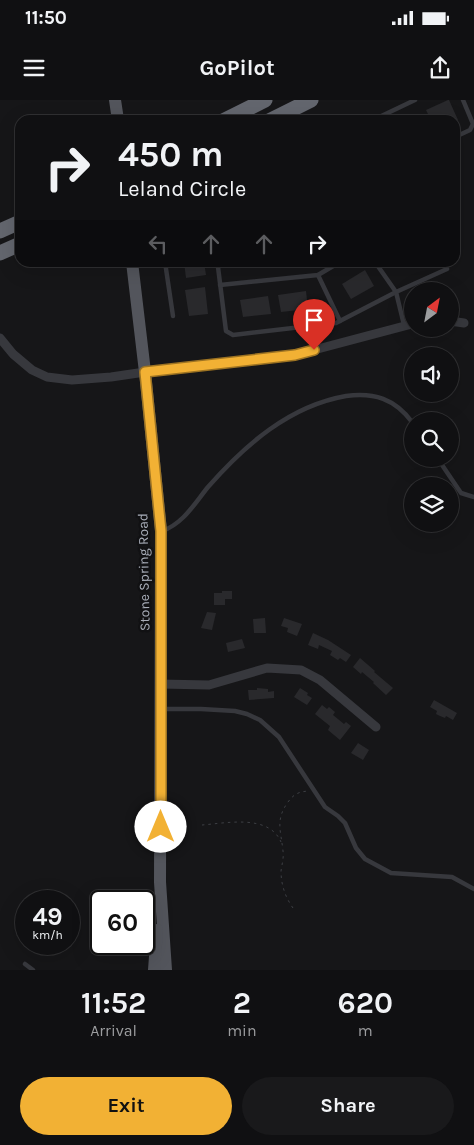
<!DOCTYPE html>
<html lang="en">
<head>
<meta charset="utf-8">
<style>
	body { margin:0; font-family:Karla,sans-serif; background:#19191b; color:#f1f3f6; height:100vh; display:flex; flex-direction:column; font-size:19px; white-space:nowrap }
	* { box-sizing:border-box; margin:0 }
	p { font-size:16px; color:#9c9d9f }
	.icon { flex:none; width:28px; height:28px; fill:none; stroke:currentColor; stroke-width:2; stroke-linecap:round; stroke-linejoin:round }
	.map { position:relative; height:870px; overflow:hidden }
	.details { display:flex; flex-direction:column; background:#101012; flex:1 }
	.details>* { flex:none }
	.guide { position:absolute; left:15px; top:15px; width:445px; height:152px; border-radius:15px; box-shadow:0 5px 20px #0002,0 0 0 1px #303032; background:#101012; color:#f1f3f6; overflow:hidden }
	.needle { width:32px; rotate:32deg }
	.fabs { position:absolute; left:404px; top:182px; display:grid; gap:10px }
	.fabs a { display:grid; place-items:center; width:55px; height:55px; border-radius:50%; background:#101012; box-shadow:0 5px 20px #0002,0 0 0 1px #303032; font-size:25px }
	.speed { position:absolute; left:15px; top:790px; display:flex; gap:10px; font-size:25px; font-weight:700; text-align:center }
	.speed>* { display:grid; place-content:center; width:65px; height:65px; border-radius:50%; background:#101012; box-shadow:0 5px 20px #0002,0 0 0 1px #303032; line-height:1 }
	.speed small { font-size:12px; font-weight:400 }
	.speed .limit { border:2px solid #111; border-radius:8px; background:#fff; color:#111 }
	.pin { position:absolute; display:grid; place-items:center; width:42px; height:42px; color:#fff; margin:-51px -21px; border-radius:50% 50% 50% 0; rotate:-45deg; box-shadow:0 0 5px #0007 }
	.pin .icon { rotate:45deg }
	.me { position:absolute; width:55px; margin:-28px; rotate:0deg; stroke-linejoin:round; filter:drop-shadow(0 0 4px #0008) }
	.turn { display:flex; align-items:center; gap:18px; height:105px; padding:0 20px; font-size:22px }
	.turn .icon { width:65px; height:65px; stroke-width:2.5 }
	.turn b { display:block; font-size:35px; line-height:42px }
	.lanes { display:flex; align-items:center; height:48px; padding:0 20px; background:#0003; justify-content:center; gap:25px; direction:ltr }
	.lanes .off { opacity:.35 }
	.eta { display:flex; justify-content:space-evenly; align-items:center; height:85px; text-align:center }
	.eta b { font-size:30px; font-weight:700; line-height:35px }
	.primary-button { display:flex; gap:10px; margin-top:auto; padding:10px 20px }
	.primary-button a { flex:1; height:58px; border-radius:30px; background:#f2b134; color:#111; font-size:20px; font-weight:700; line-height:58px; text-align:center }
	.primary-button a+a { background:#19191b; color:#f1f3f6 }
	.status { display:flex; justify-content:space-between; align-items:center; height:35px; padding:0 25px; background:#101012; direction:ltr }
	.status svg { height:14px; fill:currentColor }
	header { display:flex; justify-content:space-between; align-items:center; height:65px; padding:0 20px; background:#101012; font-size:22px; font-weight:700 }
	.map>svg:first-child { display:block }
	.building { fill:#29292c }
	.lines { fill:none; stroke-linecap:round; stroke-linejoin:round }
	.path { stroke:#3d3f44; stroke-width:1; stroke-dasharray:2.5 4; stroke-linecap:butt }
	.service { stroke:#37383d; stroke-width:4.5 }
	.minor { stroke:#37383d; stroke-width:9 }
	.primary { stroke:#53555c; stroke-width:12 }
	.motorway { stroke:#63666e; stroke-width:15 }
	.route-casing { stroke:#9d7322; stroke-width:12 }
	.route { stroke:#f2b134; stroke-width:9 }
	.labels { text-anchor:middle; dominant-baseline:central; stroke-width:5; stroke-linejoin:round; paint-order:stroke }
	.street-label { font-size:14px; fill:#a8adb8; stroke:#111113 }
</style>
</head>
<body>
<div class="status"><b>11:50</b><svg viewBox="0 0 49 12"><path d="M0 12V9h3v3zM5 12V6h3v6zM10 12V3h3v9zM15 12V0h3v12zM26 1h20v11H26zM47 4h2v5h-2z"/></svg></div>
<header><svg class="icon" aria-label="menu" viewBox="0 0 24 24"><path d="M4 6h16M4 12h16M4 18h16"/></svg>GoPilot<svg class="icon" aria-label="share" viewBox="0 0 24 24"><path d="M12 15V3M7 8l5-5 5 5M5 13v7h14v-7"/></svg></header>
<div class="map">
<svg width="474" height="870" viewBox="0 0 474 870">
	<rect width="100%" height="100%" fill="#161618"/>
	<g class="building">
		<path d="M448,0H449L458,20H431L426,10Z"/>
		<path d="M184,162H204L206,175L186,178Z"/>
		<path d="M365,170L374,186L351,199L342,184Z"/>
		<path d="M205,187L208,214L189,216L185,190Z"/>
		<path d="M306,191L308,209L281,212L278,195Z"/>
		<path d="M268,196L271,214L243,217L240,200Z"/>
		<path d="M222,491H232V499H225V505H214V493H222Z"/>
		<path d="M207,512L216,513L212,530L201,528Z"/>
		<path d="M265,518L266,533H254L253,519Z"/>
		<path d="M284,518L302,524L297,536L287,532L288,528L281,526Z"/>
		<path d="M313,533L328,540L351,555L346,562L340,558L338,560L330,555L332,551L319,545L318,549L308,545Z"/>
		<path d="M242,539L245,548L228,552L226,543Z"/>
		<path d="M360,558L375,571L374,572L393,588L386,595L373,583L374,582L362,572L361,574L353,567Z"/>
		<path d="M257,588L268,589V592L274,591V598L249,600L248,590H257Z"/>
		<path d="M300,588L308,593L307,595L312,598L307,605L294,597Z"/>
		<path d="M434,600L457,613L453,620L446,616L445,618L440,616L436,614L437,611L430,607Z"/>
		<path d="M322,605L327,609L329,607L335,612L333,615L344,624L346,622L351,626L340,640L328,630L330,626L315,614Z"/>
		<path d="M358,643L369,650L363,660L351,653Z"/>
	</g>
	<g class="lines">
		<g class="path">
			<path d="M202,725C227,723 269,714 281,742"/>
			<path d="M293,808C285,797 281,784 281,771C282,764 284,757 283,751C281,731 275,720 288,702C294,694 298,692 308,691"/>
		</g>
		<g class="service">
			<path d="M373,20L415,0"/>
			<path d="M455,37L470,30L473,24L463,0"/>
			<path d="M165,162L173,216"/>
			<path d="M226,162L218,167L226,231L233,235L336,223L396,192L447,169"/>
			<path d="M375,162L396,192L404,225"/>
			<path d="M318,175L340,221"/>
			<path d="M220,185L318,175L340,162"/>
			<path d="M438,359L461,393L474,397"/>
			<path d="M162,431C183,424 195,403 208,387C245,345 289,306 346,296C374,292 395,299 412,322"/>
			<path d="M162,609H201L235,611L247,614L260,620L279,637L325,707L338,716L345,723L356,748L365,759L391,773L452,777L474,789"/>
			<path d="M25,864L33,870"/>
		</g>
		<g class="minor">
			<path d="M450,221L464,223"/>
			<path d="M0,238L13,254L32,270L47,277L72,280L111,277L145,272L295,255L412,224"/>
			<path d="M160,584L209,585L267,568L301,570L320,580L376,627"/>
		</g>
		<g class="primary">
			<path d="M115,0L118,20"/>
			<path d="M132,162L145,272L161,431L160,782L166,870"/>
			<path d="M154,870L157,830"/>
		</g>
		<g class="motorway">
			<path d="M225,20L265,0"/>
			<path d="M271,20L311,0"/>
			<path d="M0,131L20,122"/>
			<path d="M0,153L20,144"/>
		</g>
	</g>
	<g class="lines">
		<g class="route-casing">
			<path id="route" d="M161,727V431L145,272L295,255L314,250"/>
		</g>
		<use href="#route" class="route"/>
	</g>
	<g class="labels">
		<g class="street-label">
			<text transform="translate(144 472) rotate(-91)">Stone Spring Road</text>
		</g>
	</g>
</svg>
<div class="fabs">
<a><svg class="needle" viewBox="-14 -14 28 28"><path d="M0-13l5 13h-10z" fill="#e53935"/><path d="M0 13l5-13h-10z" fill="#9c9d9f"/></svg></a>
<a><svg class="icon" aria-label="sound" viewBox="0 0 24 24"><path d="M4 9h4l5-4v14l-5-4H4zM17 9q2 3 0 6"/></svg></a>
<a><svg class="icon" aria-label="search" viewBox="0 0 24 24"><circle cx="10" cy="10" r="6"/><path d="M15 15l6 6"/></svg></a>
<a><svg class="icon" aria-label="layers" viewBox="0 0 24 24"><path d="M12 4l9 5-9 5-9-5zM3 14l9 5 9-5"/></svg></a>
</div>
<div class="speed"><div>49<small>km/h</small></div><div class="limit">60</div></div>
<div class="pin" style="left:314px;top:250px;background:#d93025"><svg class="icon" aria-label="arrive" viewBox="0 0 24 24"><path d="M6 21V4h12l-3 4 3 4H6"/></svg></div>
<svg class="me" style="left:161px;top:727px" viewBox="-20 -20 40 40"><circle r="19" fill="#fff"/><path d="M0-13L10 11 0 6-10 11z" fill="#f2b134"/></svg>
<div class="guide">
<div class="turn"><svg class="icon" aria-label="right" viewBox="0 0 24 24"><path d="M7 20v-9h11M14 6l5 5-5 5"/></svg><div><b>450 m</b>Leland Circle</div></div>
<div class="lanes"><svg class="icon off" aria-label="left" viewBox="0 0 24 24"><path d="M17 20v-9H6M10 6l-5 5 5 5"/></svg><svg class="icon off" aria-label="ahead" viewBox="0 0 24 24"><path d="M12 20V5M6 11l6-6 6 6"/></svg><svg class="icon off" aria-label="ahead" viewBox="0 0 24 24"><path d="M12 20V5M6 11l6-6 6 6"/></svg><svg class="icon" aria-label="right" viewBox="0 0 24 24"><path d="M7 20v-9h11M14 6l5 5-5 5"/></svg></div>
</div>
</div>
<section class="details">
<div class="eta">
<div><b>11:52</b><p>Arrival</p></div>
<div><b>2</b><p>min</p></div>
<div><b>620</b><p>m</p></div>
</div>
<div class="primary-button"><a>Exit</a><a>Share</a></div>
</section>
</body>
</html>
